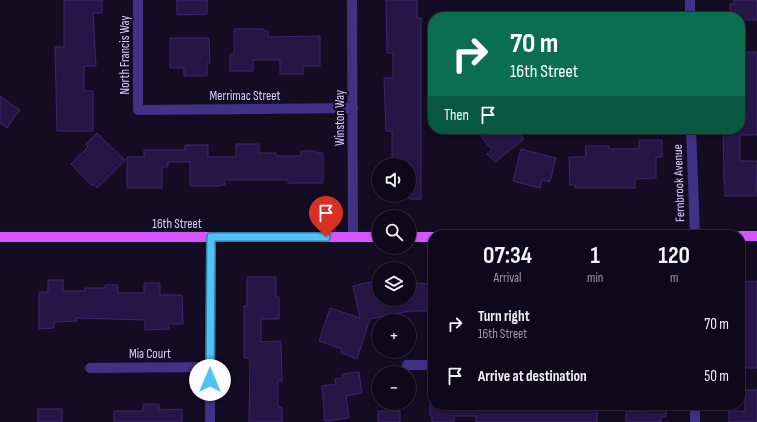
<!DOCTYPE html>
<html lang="en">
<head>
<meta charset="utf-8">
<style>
	body { margin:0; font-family:"Sofia Sans Condensed",sans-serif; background:#171223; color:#f1f3f6; height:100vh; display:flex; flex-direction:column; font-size:15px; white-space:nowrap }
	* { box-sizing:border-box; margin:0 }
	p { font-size:13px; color:#9b9aa2 }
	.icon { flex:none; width:22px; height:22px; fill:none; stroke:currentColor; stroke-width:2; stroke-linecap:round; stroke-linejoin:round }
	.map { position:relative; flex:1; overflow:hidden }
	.drawer { position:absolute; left:428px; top:230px; width:317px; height:180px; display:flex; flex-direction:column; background:#0e091a; border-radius:16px; box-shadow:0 2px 6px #0003,0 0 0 1px #2e2a39 }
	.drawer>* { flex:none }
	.top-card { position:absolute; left:428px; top:12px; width:317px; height:122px; border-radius:16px; box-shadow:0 2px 6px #0003,0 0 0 1px #2e2a39; background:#0b6e4f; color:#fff; overflow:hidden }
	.buttons { position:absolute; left:372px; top:158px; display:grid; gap:8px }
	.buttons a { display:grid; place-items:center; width:44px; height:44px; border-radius:50%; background:#0e091a; box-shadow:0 2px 6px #0003,0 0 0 1px #2e2a39; font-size:20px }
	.pin { position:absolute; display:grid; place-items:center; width:34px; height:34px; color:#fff; margin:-41px -17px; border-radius:50% 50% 50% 0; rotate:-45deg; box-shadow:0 0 4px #0007 }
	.pin .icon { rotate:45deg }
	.me { position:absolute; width:44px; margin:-22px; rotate:0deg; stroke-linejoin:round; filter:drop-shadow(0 0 3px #0008) }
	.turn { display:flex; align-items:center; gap:14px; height:84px; padding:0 16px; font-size:18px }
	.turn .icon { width:52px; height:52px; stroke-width:2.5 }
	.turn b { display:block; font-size:28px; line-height:34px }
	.then { display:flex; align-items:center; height:38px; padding:0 16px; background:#0003; gap:8px; font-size:15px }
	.eta { display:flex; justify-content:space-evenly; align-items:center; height:68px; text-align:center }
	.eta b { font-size:24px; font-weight:700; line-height:28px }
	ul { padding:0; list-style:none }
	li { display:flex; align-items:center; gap:12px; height:52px; padding:0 16px }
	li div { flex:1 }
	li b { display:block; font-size:15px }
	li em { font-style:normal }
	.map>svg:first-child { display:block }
	.building { fill:#261645; stroke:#3f2673 }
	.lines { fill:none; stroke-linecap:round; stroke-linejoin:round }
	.minor { stroke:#403386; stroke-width:10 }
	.major { stroke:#d555ff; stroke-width:10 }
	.route-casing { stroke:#337fa1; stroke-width:10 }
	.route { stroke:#4fc3f7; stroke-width:7 }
	.labels { text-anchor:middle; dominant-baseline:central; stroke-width:4; stroke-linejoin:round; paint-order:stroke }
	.street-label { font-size:13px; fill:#daceff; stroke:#130c23 }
</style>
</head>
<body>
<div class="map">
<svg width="757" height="422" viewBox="0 0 757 422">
	<rect width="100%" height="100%" fill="#130c23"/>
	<g class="building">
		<path d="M64,0H102V13H93L96,66H84V91H93V131H57L55,47H64Z"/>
		<path d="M177,0H207V14L177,15Z"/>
		<path d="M386,0H417V18H421V199H409V165H392V131H386L384,78H393V53H387Z"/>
		<path d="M734,0H757V20H740V17H730V4H734Z"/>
		<path d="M234,29H264V31H268V37L320,36V66H303V74H280V60H253V71H230V54H234Z"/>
		<path d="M170,38H209L210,63H207V76H184V68H170Z"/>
		<path d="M740,52H757V135H740V161H757L756,196H725V182H724L723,129H740Z"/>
		<path d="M0,96L20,110L7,128L0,123Z"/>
		<path d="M475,129H516L524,139L495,162L487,154L492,150Z"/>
		<path d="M97,133L125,160L97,188L93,184L92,186L71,164L88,147L86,144Z"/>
		<path d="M639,140H662V157H656V178L635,179V188H575V185H570L569,157H586L585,146H609V149H639Z"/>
		<path d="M236,144H259V153H276V156H301V151H316V153H323V183H288V180H225V185H220V186H190V162H168V167H162V188H127V157H144V150H185V145H208V157H236Z"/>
		<path d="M521,149L556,158L550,182L542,180L540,188L513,181Z"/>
		<path d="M247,277H276V297H279V319H261V342L281,341L282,381H278V407H282V422H249L250,358H244V306H247Z"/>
		<path d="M48,280H63V291H85V288H105V285H118V293H144V283H160V295H182L183,324H169V329L145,330V320L77,318V321L54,322V328L39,329V292H48Z"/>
		<path d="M379,280V299H411V283L431,284V286H433V311H410L370,319L357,359L341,353L342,349L319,341L330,308L360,318L353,286Z"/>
		<path d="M757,281V368H740V282Z"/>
		<path d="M359,372L362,393L346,396L349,418L325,421L322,386L336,384L335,379L343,378L342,374Z"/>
		<path d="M745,390H757V422H729V411H745Z"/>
		<path d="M143,404H159V410L182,409V422H114V411H143Z"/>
		<path d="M430,405H495V410H519L536,409V405H597V422H476V416H454V422H432V416H430Z"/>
		<path d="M642,405H666V417H661V422H626V411H642Z"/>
		<rect x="38" y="409" width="24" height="13"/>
		<rect x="378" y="411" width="22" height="11"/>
	</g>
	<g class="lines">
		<g class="minor">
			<path d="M138,0V110L353,108"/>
			<path d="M352,0L353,237"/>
			<path d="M690,0V17"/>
			<path d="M691,129L695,235"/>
			<path d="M407,365H433"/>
			<path d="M90,368L210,367"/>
			<path d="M210,422L211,237"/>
			<path d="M695,422V405"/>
		</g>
		<g class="major">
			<path d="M740,236H757"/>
			<path d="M0,237H379"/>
			<path d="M409,237H433"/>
		</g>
	</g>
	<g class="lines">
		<g class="route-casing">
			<path id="route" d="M210,380L211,237H326"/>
		</g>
		<use href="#route" class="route"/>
	</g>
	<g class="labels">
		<g class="street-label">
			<text transform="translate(125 55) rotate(-90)">North Francis Way</text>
			<text x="245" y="96">Merrimac Street</text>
			<text transform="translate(340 118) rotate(-90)">Winston Way</text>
			<text transform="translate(679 183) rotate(-92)">Fernbrook Avenue</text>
			<text x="177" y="224">16th Street</text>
			<text x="150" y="354">Mia Court</text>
		</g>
	</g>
</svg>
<div class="buttons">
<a><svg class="icon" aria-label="sound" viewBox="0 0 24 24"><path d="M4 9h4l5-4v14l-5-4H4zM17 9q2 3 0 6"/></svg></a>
<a><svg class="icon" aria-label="search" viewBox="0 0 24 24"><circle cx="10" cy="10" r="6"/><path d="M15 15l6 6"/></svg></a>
<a><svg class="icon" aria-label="layers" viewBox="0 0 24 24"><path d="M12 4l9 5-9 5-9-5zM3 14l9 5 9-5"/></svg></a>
<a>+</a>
<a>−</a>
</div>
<div class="pin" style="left:326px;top:237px;background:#d93025"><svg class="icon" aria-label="arrive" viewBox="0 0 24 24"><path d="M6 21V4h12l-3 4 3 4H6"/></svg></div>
<svg class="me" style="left:210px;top:380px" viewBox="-20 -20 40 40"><circle r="19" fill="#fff"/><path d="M0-13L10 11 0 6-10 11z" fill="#4fc3f7"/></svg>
<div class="top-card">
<div class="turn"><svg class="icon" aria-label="right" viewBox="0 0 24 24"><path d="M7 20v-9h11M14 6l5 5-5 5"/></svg><div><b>70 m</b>16th Street</div></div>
<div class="then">Then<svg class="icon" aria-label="arrive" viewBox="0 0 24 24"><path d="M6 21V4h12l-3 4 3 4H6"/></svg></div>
</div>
<section class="drawer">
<div class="eta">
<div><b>07:34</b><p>Arrival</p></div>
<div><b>1</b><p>min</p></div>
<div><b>120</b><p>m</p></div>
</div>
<ul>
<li><svg class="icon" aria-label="right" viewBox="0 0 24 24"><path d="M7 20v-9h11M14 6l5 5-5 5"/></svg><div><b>Turn right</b><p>16th Street</p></div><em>70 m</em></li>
<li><svg class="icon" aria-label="arrive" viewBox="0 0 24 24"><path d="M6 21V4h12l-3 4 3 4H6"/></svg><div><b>Arrive at destination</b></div><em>50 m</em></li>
</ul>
</section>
</div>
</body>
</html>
